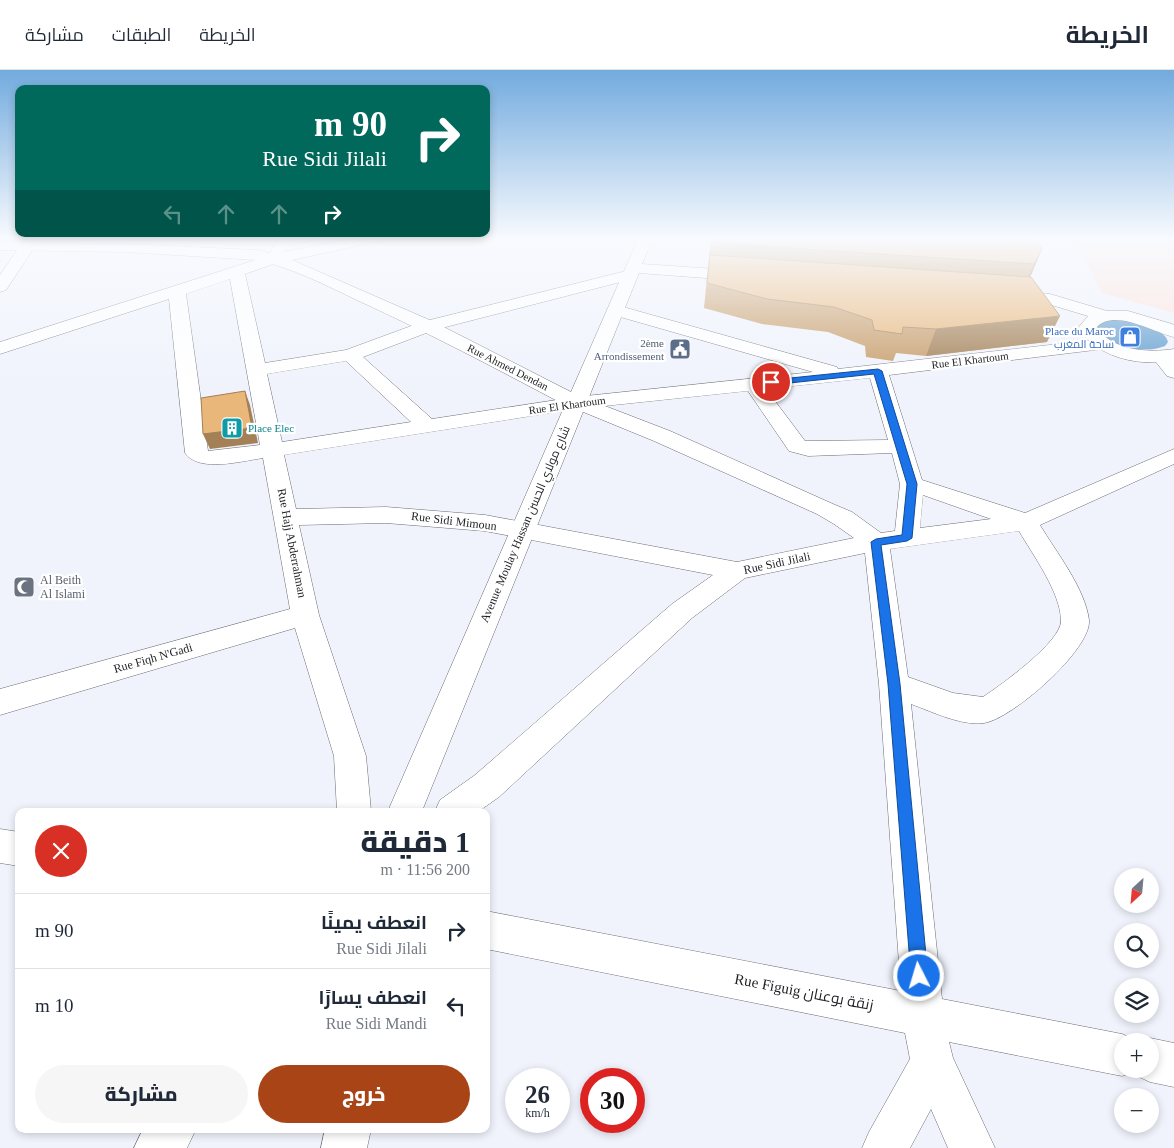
<!DOCTYPE html>
<html lang="ar">
<head>
<meta charset="utf-8">
<style>
	body { margin:0; font-family:"Times New Roman",Cairo,serif; background:#f6f6f7; color:#1f2937; direction:rtl; height:100vh; display:flex; flex-direction:column; font-size:19px; white-space:nowrap }
	* { box-sizing:border-box; margin:0 }
	p { font-size:16px; color:#747a83 }
	.icon { flex:none; width:28px; height:28px; fill:none; stroke:currentColor; stroke-width:2; stroke-linecap:round; stroke-linejoin:round }
	.map { position:relative; flex:1; overflow:hidden; direction:ltr }
	.drawer { position:absolute; left:15px; top:738px; width:475px; height:325px; display:flex; flex-direction:column; background:#fff; border-radius:10px; box-shadow:0 2px 8px #0003; direction:rtl }
	.drawer>* { flex:none }
	.top-card { position:absolute; left:15px; top:15px; width:475px; height:152px; border-radius:10px; box-shadow:0 2px 8px #0003; direction:rtl; background:#00695c; color:#fff; overflow:hidden }
	.needle { width:32px; rotate:206deg }
	.buttons { position:absolute; left:1114px; top:798px; display:grid; gap:10px }
	.buttons a { display:grid; place-items:center; width:45px; height:45px; border-radius:50%; background:#fff; box-shadow:0 2px 8px #0003; font-size:25px }
	.speed { position:absolute; left:505px; top:998px; display:flex; gap:10px; font-size:25px; font-weight:700; text-align:center }
	.speed>* { display:grid; place-content:center; width:65px; height:65px; border-radius:50%; background:#fff; box-shadow:0 2px 8px #0003; line-height:1 }
	.speed small { font-size:12px; font-weight:400 }
	.speed .limit { border:8px solid #d22; background:#fff; color:#111 }
	.pin { position:absolute; display:grid; place-items:center; width:42px; height:42px; color:#fff; margin:-21px; border:2px solid #fff; border-radius:50%; box-shadow:0 1px 5px #0007 }
	.me { position:absolute; width:55px; margin:-28px; rotate:355deg; stroke-linejoin:round; filter:drop-shadow(0 0 4px #0008) }
	.turn { display:flex; align-items:center; gap:18px; height:105px; padding:0 20px; font-size:22px }
	.turn .icon { width:65px; height:65px; stroke-width:2.5 }
	.turn b { display:block; font-size:35px; line-height:42px }
	.lanes { display:flex; align-items:center; height:48px; padding:0 20px; background:#0003; justify-content:center; gap:25px; direction:ltr }
	.lanes .off { opacity:.35 }
	.round { display:grid; place-items:center; flex:none; width:52px; height:52px; border-radius:26px; background:#f6f6f7 }
	.headline { display:flex; align-items:center; justify-content:space-between; height:85px; padding:0 20px }
	h1 { font-size:30px; font-weight:800; line-height:38px }
	.primary-button { display:flex; gap:10px; margin-top:auto; padding:10px 20px }
	.primary-button a { flex:1; height:58px; border-radius:30px; background:#a94416; color:#fff; font-size:20px; font-weight:800; line-height:58px; text-align:center }
	.primary-button a+a { background:#f6f6f7; color:#1f2937 }
	ul { padding:0; list-style:none }
	li { display:flex; align-items:center; gap:15px; height:75px; padding:0 20px; border-top:1px solid #e0e1e3 }
	li div { flex:1 }
	li b { display:block; font-size:19px }
	li em { font-style:normal }
	header { display:flex; align-items:center; gap:30px; box-sizing:border-box; height:70px; padding:0 25px; background:#fff; border-bottom:1px solid #e0e1e3 }
	header strong { font-size:24px }
	nav { display:flex; gap:28px; margin-inline-start:auto; font-size:18px }
	.map>svg:first-child { display:block }
	.commercial { fill:#fce3db }
	.water { fill:#629ed0 }
	.lines { fill:none; stroke-linecap:round; stroke-linejoin:round }
	.street-casing { stroke:#6a6c74; stroke-width:1 }
	.secondary-casing { stroke:#6a6c74; stroke-width:1 }
	.street { fill:#fff; fill-rule:evenodd }
	.secondary { fill:#fff; fill-rule:evenodd }
	.wall { fill:#c89d69 }
	.shaded-wall { fill:#a38055 }
	.building { fill:#e9b77a; stroke:#a38055 }
	.route { fill:#1a73e8; stroke:#114b97 }
	.labels { text-anchor:middle; dominant-baseline:central; stroke-width:4.5; stroke-linejoin:round; paint-order:stroke }
	.far-shop-label { font-size:11px; fill:#366cbe; stroke:#fff; text-anchor:end }
	.far-service-label { font-size:11px; fill:#4e5e75; stroke:#fff; text-anchor:end }
	.far-street-label { font-size:11px; fill:#1e1f23; stroke:#fff }
	.far-culture-label { font-size:11px; fill:#0d838f; stroke:#fff; text-anchor:start }
	.street-label { font-size:12px; fill:#1e1f23; stroke:#fff }
	.worship-label { font-size:12px; fill:#5b616d; stroke:#fff; text-anchor:start }
	.near-street-label { font-size:15px; fill:#1e1f23; stroke:#fff }
</style>
</head>
<body>
<header>
<strong>الخريطة</strong>
<nav><a>الخريطة</a><a>الطبقات</a><a>مشاركة</a></nav>
</header>
<div class="map">
<svg width="1174" height="1078" viewBox="0 0 1174 1078">
	<rect width="100%" height="100%" fill="#f0f3fc"/>
	<path class="commercial" d="M1074,167H1174V243L1102,223Z"/>
	<path class="water" d="M1110,249C1125,250 1164,255 1168,272L1165,276C1146,284 1107,279 1096,258L1098,254Z"/>
	<g class="lines">
		<g class="street-casing">
			<g id="street">
				<path d="M31,167H49L33,179L6,220L0,222V205L22,173Z"/>
				<path d="M279,167H293L279,192L245,204L265,293L346,280L422,252L630,200L636,202L638,205L636,208L434,260L363,287L432,349L576,327L813,302L610,244L607,240L610,236L616,235L837,297L838,299L1103,269L1109,270L1112,274L1109,278L1103,279L889,305L922,410L1025,443L1174,379V394L1040,455C1056,482 1085,518 1089,550C1092,579 1012,649 984,653C961,656 933,642 911,634L942,929L1122,964L1138,971H1122V999H1150V971H1143L1150,968L1174,973V1017L1150,1012L1135,1005L1133,1002L1122,1006L949,972L953,988L995,1078H948L931,1039L910,1078H862L869,1062L910,989L905,963L486,879V841L901,921L879,614L865,483L745,508L692,548L499,727L479,741H435L440,730L475,705L672,534L713,505L485,461L386,453L299,455L319,545L366,686L371,741H337L334,686L295,558L0,645V619L290,539L263,388C242,391 199,403 185,383L169,229L0,284V272L268,186ZM230,209L260,375L208,381L186,224ZM346,291L411,352L282,372L267,304ZM870,308L888,370L805,371L766,319ZM748,321L789,381L808,386L892,383L900,414L895,461L881,463L852,442L833,434L670,361L605,336ZM576,339L654,371L817,444L834,454L854,468L737,492L485,445L386,437L296,439L284,385ZM923,425L991,449L920,458ZM1019,461C1033,485 1061,523 1061,551C1061,572 1001,615 983,627L953,623L908,607L890,479Z"/>
				<path d="M1161,281L1168,283L1174,290V308L1167,306L1152,287L1154,283Z"/>
				<path d="M0,759L19,762V796L0,793Z"/>
				<path d="M325,1059H371L367,1078H321Z"/>
			</g>
		</g>
		<g class="secondary-casing">
			<g id="secondary">
				<path d="M358,167H387L385,170L380,171L292,190L434,252L571,322L639,167H653L642,194L746,201L752,203L754,206L752,209L746,211L639,203L422,741H388L565,335C497,299 429,263 359,231C325,215 293,198 257,190L125,182L0,180V172L125,174L257,180L274,184Z"/>
				<path d="M1011,220L1050,224L1107,241H1128L1172,254L1174,255V267C1155,263 1113,237 1096,258C1115,281 1147,283 1174,279V291C1139,296 1099,289 1078,258L1088,246L1048,234L1005,229L1003,225L1005,221Z"/>
				<path d="M143,1059H196L187,1078H134Z"/>
			</g>
		</g>
		<use href="#street" class="street"/>
		<use href="#secondary" class="secondary"/>
	</g>
	<path class="wall" d="M711,167H1034L1042,179L1030,207L1047,272L926,286L896,283L893,291L866,287L865,276L828,262L762,254L704,238Z"/>
	<g class="shaded-wall">
		<path d="M1042,179L1032,203L1024,218L1034,194Z"/>
		<path d="M1060,246L1047,272L926,286L936,259Z"/>
		<path d="M245,321L250,335L258,373L210,379L203,364Z"/>
	</g>
	<g class="building">
		<path d="M712,167H1034L1042,179L1034,194L711,173Z"/>
		<path d="M710,185L1031,207L1060,246L936,259L903,257L902,264L874,260L872,250L834,237L767,229L707,213Z"/>
		<path d="M245,321L252,358L203,364L201,328Z"/>
	</g>
	<linearGradient id="sky" x2="0" y2="1"><stop stop-color="#72abde"/><stop offset="0.53" stop-color="#f8fafe"/><stop offset="1" stop-color="#f8fafe" stop-opacity="0"/></linearGradient>
	<rect width="1174" height="318" fill="url(#sky)"/>
	<path class="route" d="M878,299L882,301L917,414L912,468L907,471L881,475L900,614L928,906L925,912L919,915L913,912L911,906L888,614L871,472L876,469L902,465L907,414L874,304L771,315L767,312L771,310Z"/>
	<defs>
		<g id="shop-square" transform="scale(1.125)"><rect x="-9" y="-9" width="18" height="18" rx="4" fill="#3f7fe0" stroke="#fff"/><path d="M-5-2.5h2.3a2.7 3.5 0 0 1 5.4 0H5L5.5 6h-11ZM-1.5-2.5h3a1.5 2.3 0 0 0-3 0Z" fill="#fff"/></g>
		<g id="civic-square" transform="scale(1.125)"><rect x="-9" y="-9" width="18" height="18" rx="4" fill="#5c6f8a" stroke="#fff"/><path d="M-.6-6.5H3V-4.5H.6V-3L4-1V1h2V6H-6V1h2V-1L-.6-3ZM-1.2 2.5V6h2.4V2.5Z" fill="#fff"/></g>
		<g id="building-square" transform="scale(1.125)"><rect x="-9" y="-9" width="18" height="18" rx="4" fill="#0f9aa8" stroke="#fff"/><path d="M-4-6H4V6H1V3H-1V6H-4ZM-2.5-4.3h1.7v1.8h-1.7ZM.8-4.3h1.7v1.8H.8ZM-2.5-1h1.7V.8h-1.7ZM.8-1h1.7V.8H.8Z" fill="#fff"/></g>
		<g id="mosque-square" transform="scale(1.125)"><rect x="-9" y="-9" width="18" height="18" rx="4" fill="#6b7280" stroke="#fff"/><path d="M3.5-4.9A6 6 0 1 0 3.5 4.9A5 5 0 1 1 3.5-4.9Z" fill="#fff"/></g>
	</defs>
	<g fill-rule="evenodd">
		<use href="#shop-square" x="1130" y="267"/>
		<use href="#civic-square" x="680" y="279"/>
		<use href="#building-square" x="232" y="358"/>
		<use href="#mosque-square" x="24" y="517"/>
	</g>
	<g class="labels">
		<g class="far-shop-label">
			<text x="1114" y="261">Place du Maroc<tspan x="1114" dy="13">ساحة المغرب</tspan></text>
		</g>
		<g class="far-service-label">
			<text x="664" y="273">2ème<tspan x="664" dy="13">Arrondissement</tspan></text>
		</g>
		<g class="far-street-label">
			<text transform="translate(970 290) rotate(-7)">Rue El Khartoum</text>
			<text transform="translate(508 297) rotate(27)">Rue Ahmed Dendan</text>
			<text transform="translate(567 335) rotate(-8)">Rue El Khartoum</text>
		</g>
		<g class="far-culture-label">
			<text x="248" y="358">Place Elec</text>
		</g>
		<g class="street-label">
			<text transform="translate(454 451) rotate(7)">Rue Sidi Mimoun</text>
			<text transform="translate(525 454) rotate(-67)">Avenue Moulay Hassan شارع مولاي الحسن</text>
			<text transform="translate(292 473) rotate(79)">Rue Hajj Abderrahman</text>
			<text transform="translate(777 493) rotate(-12)">Rue Sidi Jilali</text>
			<text transform="translate(153 588) rotate(-16)">Rue Fiqh N'Gadi</text>
		</g>
		<g class="worship-label">
			<text x="40" y="510">Al Beith<tspan x="40" dy="14">Al Islami</tspan></text>
		</g>
		<g class="near-street-label">
			<text transform="translate(804 922) rotate(11)">Rue Figuig زنقة بوعنان</text>
		</g>
	</g>
</svg>
<div class="buttons">
<a><svg class="needle" viewBox="-14 -14 28 28"><path d="M0-13l5 13h-10z" fill="#e53935"/><path d="M0 13l5-13h-10z" fill="#747a83"/></svg></a>
<a><svg class="icon" aria-label="search" viewBox="0 0 24 24"><circle cx="10" cy="10" r="6"/><path d="M15 15l6 6"/></svg></a>
<a><svg class="icon" aria-label="layers" viewBox="0 0 24 24"><path d="M12 4l9 5-9 5-9-5zM3 14l9 5 9-5"/></svg></a>
<a>+</a>
<a>−</a>
</div>
<div class="speed"><div>26<small>km/h</small></div><div class="limit">30</div></div>
<div class="pin" style="left:771px;top:312px;background:#d93025"><svg class="icon" aria-label="arrive" viewBox="0 0 24 24"><path d="M6 21V4h12l-3 4 3 4H6"/></svg></div>
<svg class="me" style="left:919px;top:906px" viewBox="-20 -20 40 40"><circle r="17" fill="#1a73e8" stroke="#fff" stroke-width="3"/><path d="M0-11L8 9 0 5-8 9z" fill="#fff"/></svg>
<div class="top-card">
<div class="turn"><svg class="icon" aria-label="right" viewBox="0 0 24 24"><path d="M7 20v-9h11M14 6l5 5-5 5"/></svg><div><b>90 m</b>Rue Sidi Jilali</div></div>
<div class="lanes"><svg class="icon off" aria-label="left" viewBox="0 0 24 24"><path d="M17 20v-9H6M10 6l-5 5 5 5"/></svg><svg class="icon off" aria-label="ahead" viewBox="0 0 24 24"><path d="M12 20V5M6 11l6-6 6 6"/></svg><svg class="icon off" aria-label="ahead" viewBox="0 0 24 24"><path d="M12 20V5M6 11l6-6 6 6"/></svg><svg class="icon" aria-label="right" viewBox="0 0 24 24"><path d="M7 20v-9h11M14 6l5 5-5 5"/></svg></div>
</div>
<section class="drawer">
<div class="headline"><div><h1>1 دقيقة</h1><p>200 m · 11:56</p></div><a class="round" style="background:#d93025;color:#fff"><svg class="icon" aria-label="close" viewBox="0 0 24 24"><path d="M6 6l12 12M18 6L6 18"/></svg></a></div>
<ul>
<li><svg class="icon" aria-label="right" viewBox="0 0 24 24"><path d="M7 20v-9h11M14 6l5 5-5 5"/></svg><div><b>انعطف يمينًا</b><p>Rue Sidi Jilali</p></div><em>90 m</em></li>
<li><svg class="icon" aria-label="left" viewBox="0 0 24 24"><path d="M17 20v-9H6M10 6l-5 5 5 5"/></svg><div><b>انعطف يسارًا</b><p>Rue Sidi Mandi</p></div><em>10 m</em></li>
</ul>
<div class="primary-button"><a>خروج</a><a>مشاركة</a></div>
</section>
</div>
</body>
</html>
